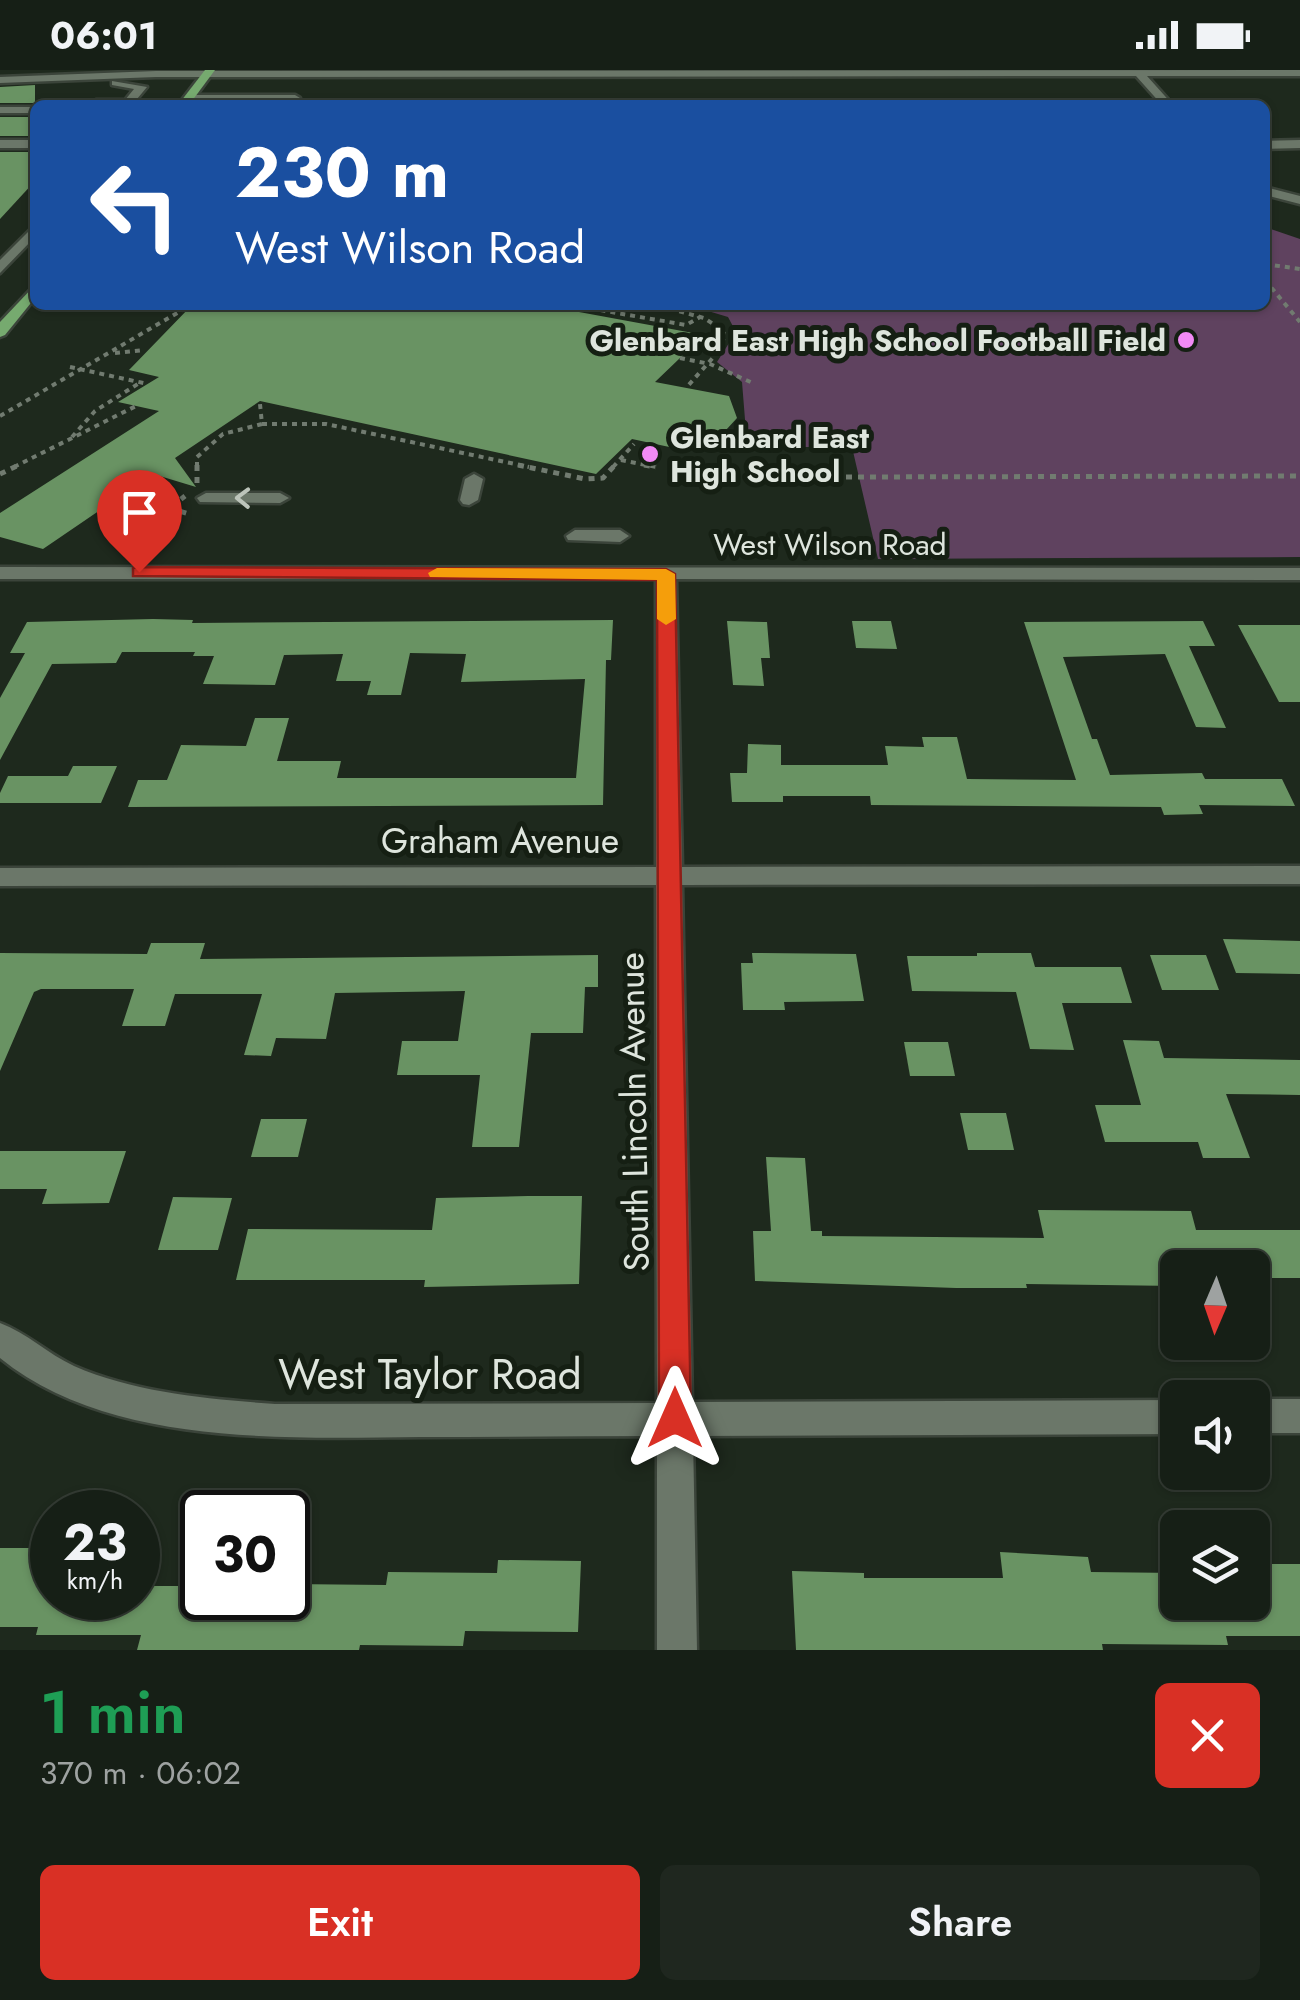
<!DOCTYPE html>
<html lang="en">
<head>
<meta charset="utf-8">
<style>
	body { margin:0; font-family:Jost,sans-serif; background:#1f271f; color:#f1f3f6; height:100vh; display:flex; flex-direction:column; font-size:38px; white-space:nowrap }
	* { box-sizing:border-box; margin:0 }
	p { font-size:32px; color:#9ea2a1 }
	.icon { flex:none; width:55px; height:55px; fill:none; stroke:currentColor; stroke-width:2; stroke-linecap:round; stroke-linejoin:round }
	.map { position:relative; height:1580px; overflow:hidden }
	.sheet { display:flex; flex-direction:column; background:#161f16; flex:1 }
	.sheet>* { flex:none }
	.top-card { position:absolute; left:30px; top:30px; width:1240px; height:210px; border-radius:15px; box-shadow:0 2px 8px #0004,0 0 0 2px #353d35; background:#1a4fa0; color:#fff; overflow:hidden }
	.needle { width:65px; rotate:182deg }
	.buttons { position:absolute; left:1160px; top:1180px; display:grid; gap:20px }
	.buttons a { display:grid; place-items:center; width:110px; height:110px; border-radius:15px; background:#161f16; box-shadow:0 2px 8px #0004,0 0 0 2px #353d35; font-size:50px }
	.speed { position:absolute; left:30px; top:1420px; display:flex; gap:20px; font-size:50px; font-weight:700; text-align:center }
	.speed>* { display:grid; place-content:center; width:130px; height:130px; border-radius:50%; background:#161f16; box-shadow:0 2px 8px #0004,0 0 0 2px #353d35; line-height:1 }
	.speed small { font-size:25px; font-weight:400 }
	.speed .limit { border:5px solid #111; border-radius:15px; background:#fff; color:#111 }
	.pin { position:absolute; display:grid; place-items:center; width:85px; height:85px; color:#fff; margin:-102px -42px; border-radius:50% 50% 50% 0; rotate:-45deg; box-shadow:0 0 10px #0007 }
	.pin .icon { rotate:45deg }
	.me { position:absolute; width:110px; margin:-55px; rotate:0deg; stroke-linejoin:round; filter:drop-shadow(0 0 8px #0008) }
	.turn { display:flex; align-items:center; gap:35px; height:210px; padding:0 40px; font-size:45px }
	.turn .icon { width:130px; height:130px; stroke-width:2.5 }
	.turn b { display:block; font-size:70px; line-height:85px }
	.round { display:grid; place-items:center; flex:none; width:105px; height:105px; border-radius:15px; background:#1f271f }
	.headline { display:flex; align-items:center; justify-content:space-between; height:170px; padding:0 40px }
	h1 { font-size:60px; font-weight:600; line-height:75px; color:#1e9e55 }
	.button { display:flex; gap:20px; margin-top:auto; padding:20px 40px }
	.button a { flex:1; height:115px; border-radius:15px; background:#d93025; color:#fff; font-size:40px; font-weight:600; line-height:115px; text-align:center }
	.button a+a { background:#1f271f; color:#f1f3f6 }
	.status { display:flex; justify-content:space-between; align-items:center; height:70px; padding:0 50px; background:#161f16; direction:ltr }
	.status svg { height:28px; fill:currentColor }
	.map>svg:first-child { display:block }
	.green { fill:#5f425f }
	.building { fill:#699363 }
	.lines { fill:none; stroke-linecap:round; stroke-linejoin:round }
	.minor-casing { stroke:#3b443a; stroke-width:5 }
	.major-casing { stroke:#3b443a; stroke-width:5 }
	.path-far1 { stroke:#717b70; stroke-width:4; stroke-dasharray:5 5; stroke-linecap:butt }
	.path { stroke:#717b70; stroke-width:5; stroke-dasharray:6 6; stroke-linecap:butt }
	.minor { fill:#6b7769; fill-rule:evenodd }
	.major { fill:#76aa6f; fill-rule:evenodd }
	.oneway { stroke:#bcc4ba }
	.route { fill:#d93025; stroke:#8d1f18; stroke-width:2.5 }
	.slow { fill:#f59e0b }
	.poi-dot { fill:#f18af4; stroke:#151f13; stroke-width:4 }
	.labels { text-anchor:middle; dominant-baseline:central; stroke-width:10; stroke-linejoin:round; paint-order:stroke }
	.far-poi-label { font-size:30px; font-weight:bold; fill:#dee5dd; stroke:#151f13; text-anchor:end }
	.far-street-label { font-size:30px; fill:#dee5dd; stroke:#151f13 }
	.street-label { font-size:35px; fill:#dee5dd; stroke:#151f13 }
	.near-street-label { font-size:42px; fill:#dee5dd; stroke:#151f13 }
</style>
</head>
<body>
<div class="status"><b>06:01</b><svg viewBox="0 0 49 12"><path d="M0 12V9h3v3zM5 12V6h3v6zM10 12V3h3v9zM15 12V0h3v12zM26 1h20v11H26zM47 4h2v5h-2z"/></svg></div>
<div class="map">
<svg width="1300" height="1580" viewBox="0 0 1300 1580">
	<rect width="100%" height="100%" fill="#1e291d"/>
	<path class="green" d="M1265,157L1300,169V487L878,489L852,377H772L746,362L742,312L717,292L736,262L728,247L688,235H1265Z"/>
	<g class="building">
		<path d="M35,15V33H0V17Z"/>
		<rect x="0" y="47" width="35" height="19"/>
		<path d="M0,82H35V111L0,149Z"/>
		<path d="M192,235H541L704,265L655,312L729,326L737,348L726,360L699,369L688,381L632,369L596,404L260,331L175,388L196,417L153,404L43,479L0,467V443L159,341L118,332L159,307L129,300Z"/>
		<path d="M153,549L193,550L192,553L613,550L611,590H606L603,735L128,737L138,710H167L181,675L246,676L255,648H289L277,691H341L337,708H576L585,609L461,612L466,584L410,583L401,625H367L371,611H336L343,584L284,585L275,615L203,614L214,586H193L195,582H122L116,593L52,594L0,690V628L25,583H10L27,552Z"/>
		<path d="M727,551L767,552L770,588H761L764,616L733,615Z"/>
		<path d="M852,551H891L897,579L856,578Z"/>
		<path d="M1203,551L1215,576H1189L1226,658L1196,657L1165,584L1063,587L1092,669H1097L1110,705L1202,703L1205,709H1282L1295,736L1199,735L1203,744L1164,745L1161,737L871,735L870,726H783V732H732L730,703H747L748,674L781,675V695H888L885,676L924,677L922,667H957L967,709L1076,710L1024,552Z"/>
		<path d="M1238,555H1300V632H1279Z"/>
		<path d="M73,696H117L101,733H0V723L8,706H68Z"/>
		<path d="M1223,869L1300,871V904L1236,903Z"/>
		<path d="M151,873H205L200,889L598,885V917H585L583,963H531L519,1077H472L480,1005H397L402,971H458L465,921L335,923L326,969L276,968L271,986L244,985L262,924H175L165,956H122L134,919H41L34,922L0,1001V883L147,884Z"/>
		<path d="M752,883L856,884L864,931L784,932L785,940H743L741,893H753Z"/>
		<path d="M977,883H1031L1035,897H1121L1132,933H1062L1074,980L1030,979L1016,922L912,921L907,886H977Z"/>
		<path d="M1150,885H1206L1219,920H1162Z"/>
		<path d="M1123,970L1159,971L1164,988L1300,990V1025L1226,1024L1250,1088H1203L1198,1072H1105L1095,1035H1141Z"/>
		<path d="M904,972H948L955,1006H910Z"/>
		<path d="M960,1043H1006L1014,1080H968Z"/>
		<path d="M261,1049H307L298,1087H251Z"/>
		<path d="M0,1081H126L109,1133L42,1134L47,1119H0Z"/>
		<path d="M766,1087L805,1088L811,1161H822V1166L1044,1168L1038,1140L1191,1141L1196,1160H1300V1208H1258L1254,1198H1178V1216L1026,1214L1027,1218H956L755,1211L753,1161H771Z"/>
		<path d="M528,1126H582L579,1214L424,1217L425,1210H236L248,1159L432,1160L436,1128Z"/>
		<path d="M173,1127L232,1128L218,1180H158Z"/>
		<path d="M0,1478H52V1528H138V1516H202V1528H288V1514L386,1515L388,1502L497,1503L498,1490L581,1491L578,1562L465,1561L463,1576L360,1575L359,1580H137L141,1565H36L38,1557H0Z"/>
		<path d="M1000,1482L1088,1487L1091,1502L1178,1503V1532H1252V1494H1300V1566H1226L1228,1575L1102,1574L1103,1580H796L792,1501L864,1503V1508H1003Z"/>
	</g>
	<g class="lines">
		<g class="minor-casing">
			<g id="minor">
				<path d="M1300,0V6H1147L1173,35H1162L1136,6L156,7L0,13V7L156,1Z"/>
				<path d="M112,11L147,17L132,35H92L96,30H125L134,19L112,15Z"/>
				<path d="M189,25H295L300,28L299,35H289V31L185,30Z"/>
				<rect x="0" y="37" width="35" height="6"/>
				<rect x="0" y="70" width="35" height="8"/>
				<path d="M1300,70V78L1265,79V71Z"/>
				<path d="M1265,117L1300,126V134L1265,125Z"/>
				<path d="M35,155V167L0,203V190Z"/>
				<path d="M474,404L483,409L478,430L469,435L463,434L460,430L465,409Z"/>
				<path d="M206,423H280L289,428L280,433L200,432L197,428Z"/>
				<path d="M575,460H620L629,466L620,472L568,470L566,466Z"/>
				<path d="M0,497L1300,498V510L676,509L682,797L1300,796V814L682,815L692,1332L1178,1330V1364L693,1366L697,1580H657V1366C578,1366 499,1367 420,1367C287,1368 109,1377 0,1288V1253C27,1263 48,1284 74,1296C136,1323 208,1329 275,1334L657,1333L656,815L0,816V798L656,797V509H0Z"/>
				<rect x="1252" y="1329" width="48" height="34"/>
			</g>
		</g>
		<g class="major-casing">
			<g id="major">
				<path d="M205,0H215L189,35H178Z"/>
				<path d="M35,215V228L5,265L0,267V252Z"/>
			</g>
		</g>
		<g class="path-far1">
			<path d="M1265,194L1300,199"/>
			<path d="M1265,210L1300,252"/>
			<path d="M571,235L686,255L700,247"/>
			<path d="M660,236L704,248L724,261L718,282L686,318"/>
			<path d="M702,267L725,271"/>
			<path d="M115,283L144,280"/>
			<path d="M680,288L710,294L755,314"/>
			<path d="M70,297L148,314"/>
			<path d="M0,346L191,235"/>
			<path d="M262,354H326L529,397"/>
			<path d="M72,367L95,341L141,312"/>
			<path d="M621,390L656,397"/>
			<path d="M14,397L136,336"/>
			<path d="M197,397V387L223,364L262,354L260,334"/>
			<path d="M613,397L634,374"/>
		</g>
		<g class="path">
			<path d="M197,395V414"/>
			<path d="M518,395L585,409L603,408L615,395"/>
			<path d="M644,395L656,397"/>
			<path d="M0,404L19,395"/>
			<path d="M846,407L1300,406"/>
			<path d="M123,424L189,444"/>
			<path d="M131,480L147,456L185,426"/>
		</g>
		<use href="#minor" class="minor"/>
		<use href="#major" class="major"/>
	</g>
	<defs><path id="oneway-chevron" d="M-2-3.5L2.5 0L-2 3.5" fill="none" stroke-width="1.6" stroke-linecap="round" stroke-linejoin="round" transform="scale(2.5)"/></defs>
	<use class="oneway" href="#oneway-chevron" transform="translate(243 428) rotate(-179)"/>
	<path class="route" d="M139,497L666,499L675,504L691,1348L686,1358L675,1363L663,1358L659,1348L657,510L133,506V498Z"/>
	<path class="slow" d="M437,498L666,499L675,504L676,549L666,555L657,549V510L430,507L428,503Z"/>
	<g class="poi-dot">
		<circle cx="1186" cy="270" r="10"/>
		<circle cx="650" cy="384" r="10"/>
	</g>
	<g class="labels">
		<g class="far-poi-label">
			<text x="1166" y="270">Glenbard East High School Football Field</text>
			<text x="670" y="367" text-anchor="start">Glenbard East<tspan x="670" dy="34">High School</tspan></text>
		</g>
		<g class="far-street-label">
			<text x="830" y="474">West Wilson Road</text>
		</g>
		<g class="street-label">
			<text x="500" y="771">Graham Avenue</text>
			<text transform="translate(634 1042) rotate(-91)">South Lincoln Avenue</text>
		</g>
		<g class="near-street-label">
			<text x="430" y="1304">West Taylor Road</text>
		</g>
	</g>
</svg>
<div class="buttons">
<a><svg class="needle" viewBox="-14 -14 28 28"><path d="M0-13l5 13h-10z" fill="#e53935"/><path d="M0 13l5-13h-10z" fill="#9ea2a1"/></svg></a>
<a><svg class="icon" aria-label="sound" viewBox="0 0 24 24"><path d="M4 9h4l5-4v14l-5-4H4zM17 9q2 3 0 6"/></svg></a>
<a><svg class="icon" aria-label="layers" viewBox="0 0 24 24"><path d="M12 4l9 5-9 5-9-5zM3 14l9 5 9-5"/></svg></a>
</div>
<div class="speed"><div>23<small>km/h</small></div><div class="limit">30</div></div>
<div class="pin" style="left:139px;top:502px;background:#d93025"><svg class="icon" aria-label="arrive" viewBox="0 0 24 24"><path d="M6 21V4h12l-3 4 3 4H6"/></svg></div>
<svg class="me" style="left:675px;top:1348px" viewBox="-20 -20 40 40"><path d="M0-17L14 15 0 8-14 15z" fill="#d93025" stroke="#fff" stroke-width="4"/></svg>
<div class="top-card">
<div class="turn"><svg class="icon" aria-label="left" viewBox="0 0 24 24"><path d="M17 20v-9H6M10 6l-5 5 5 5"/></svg><div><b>230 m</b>West Wilson Road</div></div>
</div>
</div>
<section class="sheet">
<div class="headline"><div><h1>1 min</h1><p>370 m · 06:02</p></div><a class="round" style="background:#d93025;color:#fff"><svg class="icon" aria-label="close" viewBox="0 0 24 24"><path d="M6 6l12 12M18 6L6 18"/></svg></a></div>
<div class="button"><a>Exit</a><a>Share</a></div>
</section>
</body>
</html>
